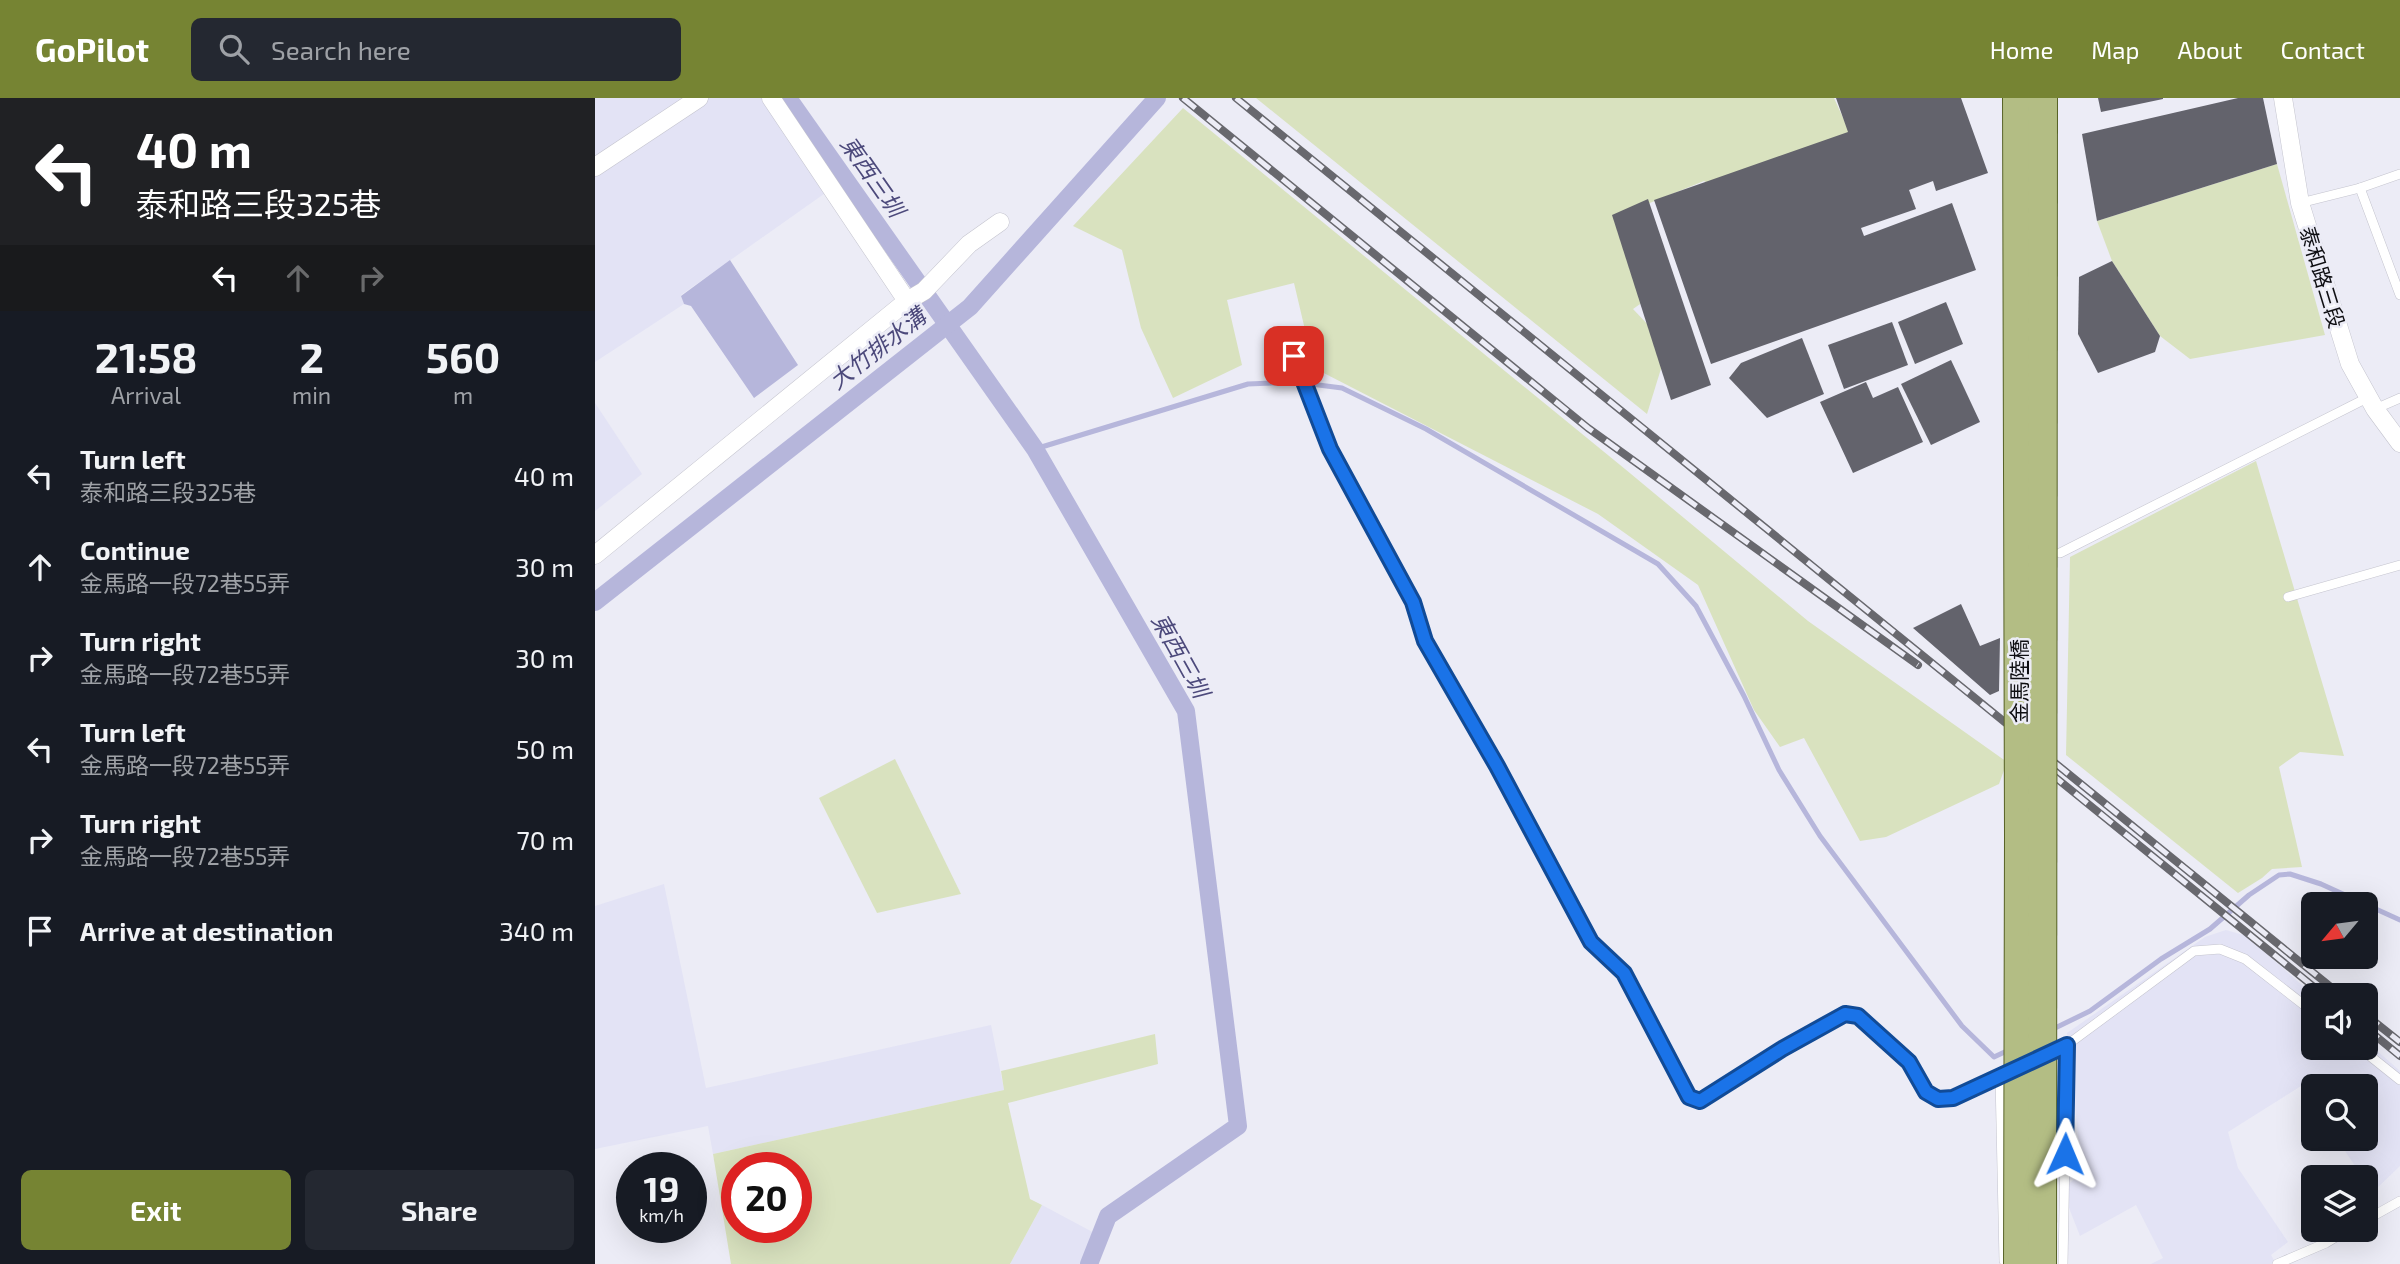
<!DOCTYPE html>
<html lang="en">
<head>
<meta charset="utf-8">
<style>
	body { margin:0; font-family:"Exo 2","Noto Sans TC",sans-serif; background:#242831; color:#f1f3f6; height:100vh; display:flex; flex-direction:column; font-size:26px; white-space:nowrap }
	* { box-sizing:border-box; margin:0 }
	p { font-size:23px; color:#9ea1a6 }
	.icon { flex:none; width:38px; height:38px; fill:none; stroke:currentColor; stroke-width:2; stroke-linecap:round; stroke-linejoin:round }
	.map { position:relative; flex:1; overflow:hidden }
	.panel { display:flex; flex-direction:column; background:#171b24; width:595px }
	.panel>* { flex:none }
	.top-card { background:#202124; color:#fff; overflow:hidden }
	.needle { width:46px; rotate:241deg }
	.controls { position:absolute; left:1706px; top:794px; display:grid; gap:14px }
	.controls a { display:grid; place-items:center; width:77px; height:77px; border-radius:10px; background:#171b24; box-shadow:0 7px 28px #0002; font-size:35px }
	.speed { position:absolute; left:21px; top:1054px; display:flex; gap:14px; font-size:35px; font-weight:700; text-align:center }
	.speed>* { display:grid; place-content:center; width:91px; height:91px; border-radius:50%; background:#171b24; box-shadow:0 7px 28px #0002; line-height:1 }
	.speed small { font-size:18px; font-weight:400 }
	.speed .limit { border:10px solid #d22; background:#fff; color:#111 }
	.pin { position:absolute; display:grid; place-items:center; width:60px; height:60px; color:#fff; margin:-30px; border-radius:14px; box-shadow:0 4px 10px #0006 }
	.me { position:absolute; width:77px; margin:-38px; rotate:1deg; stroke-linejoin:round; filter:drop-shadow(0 0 5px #0008) }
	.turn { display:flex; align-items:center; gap:24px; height:147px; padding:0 21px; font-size:32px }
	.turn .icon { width:91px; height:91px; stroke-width:2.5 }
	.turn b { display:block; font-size:49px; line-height:60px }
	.lanes { display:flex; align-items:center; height:66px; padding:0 21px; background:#0003; justify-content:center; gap:35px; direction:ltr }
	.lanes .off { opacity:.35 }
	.eta { display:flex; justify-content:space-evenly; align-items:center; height:119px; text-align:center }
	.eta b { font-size:42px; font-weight:700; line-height:49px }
	.cta { display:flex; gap:14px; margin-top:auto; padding:14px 21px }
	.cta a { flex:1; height:80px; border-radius:10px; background:#768433; color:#fff; font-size:28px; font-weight:700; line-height:80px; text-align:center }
	.cta a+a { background:#242831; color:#f1f3f6 }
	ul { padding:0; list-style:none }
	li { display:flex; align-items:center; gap:21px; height:91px; padding:0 21px }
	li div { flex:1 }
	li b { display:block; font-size:26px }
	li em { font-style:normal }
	header { display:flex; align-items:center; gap:42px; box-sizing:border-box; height:98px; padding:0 35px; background:#768433; color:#fff }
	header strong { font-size:33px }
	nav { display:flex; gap:38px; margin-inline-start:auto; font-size:24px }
	.search { width:490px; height:63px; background:#242831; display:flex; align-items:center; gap:18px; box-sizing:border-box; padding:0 24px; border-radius:10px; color:#9ea1a6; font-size:26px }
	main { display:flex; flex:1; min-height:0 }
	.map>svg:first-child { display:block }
	.built { fill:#e3e3f5 }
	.green { fill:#d9e2bf; fill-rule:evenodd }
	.water { fill:#b6b6db }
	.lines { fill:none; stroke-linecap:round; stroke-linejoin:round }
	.stream { stroke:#b6b6db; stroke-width:5 }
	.canal { stroke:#b6b6db; stroke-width:18 }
	.building { fill:#63636c }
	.lane-casing { stroke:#c4c4ce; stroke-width:10 }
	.street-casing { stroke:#c4c4ce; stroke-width:19 }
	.lane { stroke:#fff; stroke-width:9 }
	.street { stroke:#fff; stroke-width:18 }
	.rail-casing { stroke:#68686e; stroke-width:8 }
	.rail { stroke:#ececf6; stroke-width:5; stroke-dasharray:16; stroke-linecap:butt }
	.primary-bridge-casing { stroke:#586327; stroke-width:30; stroke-linecap:butt }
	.primary-bridge { stroke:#b3bd84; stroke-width:28 }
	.route-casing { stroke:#114b97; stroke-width:18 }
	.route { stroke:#1a73e8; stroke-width:12 }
	.labels { text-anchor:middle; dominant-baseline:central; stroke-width:5; stroke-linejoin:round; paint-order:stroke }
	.street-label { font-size:21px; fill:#0e0e12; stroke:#ececf6 }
	.water-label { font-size:23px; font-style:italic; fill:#4c497b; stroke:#ececf6 }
</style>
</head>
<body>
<header>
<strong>GoPilot</strong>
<div class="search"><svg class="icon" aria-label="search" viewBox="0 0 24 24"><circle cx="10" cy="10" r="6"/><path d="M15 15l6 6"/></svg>Search here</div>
<nav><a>Home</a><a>Map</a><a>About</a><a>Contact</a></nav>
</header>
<main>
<section class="panel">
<div class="top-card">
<div class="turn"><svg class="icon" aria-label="left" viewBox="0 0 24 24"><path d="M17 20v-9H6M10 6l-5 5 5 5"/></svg><div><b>40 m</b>泰和路三段325巷</div></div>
<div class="lanes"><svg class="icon" aria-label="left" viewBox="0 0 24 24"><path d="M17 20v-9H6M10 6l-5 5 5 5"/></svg><svg class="icon off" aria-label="ahead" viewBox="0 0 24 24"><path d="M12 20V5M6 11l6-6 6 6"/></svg><svg class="icon off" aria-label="right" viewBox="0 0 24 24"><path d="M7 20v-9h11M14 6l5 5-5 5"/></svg></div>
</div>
<div class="eta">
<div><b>21:58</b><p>Arrival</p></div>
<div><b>2</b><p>min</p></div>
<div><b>560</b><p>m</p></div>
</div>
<ul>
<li><svg class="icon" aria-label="left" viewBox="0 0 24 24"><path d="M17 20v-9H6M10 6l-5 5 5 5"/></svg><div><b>Turn left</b><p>泰和路三段325巷</p></div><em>40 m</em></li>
<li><svg class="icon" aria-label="ahead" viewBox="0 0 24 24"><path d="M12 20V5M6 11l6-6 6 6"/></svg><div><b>Continue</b><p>金馬路一段72巷55弄</p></div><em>30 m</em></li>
<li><svg class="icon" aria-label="right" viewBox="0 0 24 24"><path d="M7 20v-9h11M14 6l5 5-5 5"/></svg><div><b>Turn right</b><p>金馬路一段72巷55弄</p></div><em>30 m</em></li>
<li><svg class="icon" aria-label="left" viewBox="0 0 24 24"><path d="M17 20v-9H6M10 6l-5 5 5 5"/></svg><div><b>Turn left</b><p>金馬路一段72巷55弄</p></div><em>50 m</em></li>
<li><svg class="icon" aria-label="right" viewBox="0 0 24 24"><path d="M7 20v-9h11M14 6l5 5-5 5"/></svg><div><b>Turn right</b><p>金馬路一段72巷55弄</p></div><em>70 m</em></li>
<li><svg class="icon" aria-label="arrive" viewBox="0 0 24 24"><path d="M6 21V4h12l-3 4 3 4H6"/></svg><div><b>Arrive at destination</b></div><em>340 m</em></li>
</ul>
<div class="cta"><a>Exit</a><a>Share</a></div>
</section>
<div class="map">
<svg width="1805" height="1166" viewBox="0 0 1805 1166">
	<rect width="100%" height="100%" fill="#ececf6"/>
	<g class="built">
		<path d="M0,0H175L236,91L86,197L89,206L0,264Z"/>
		<path d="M0,305L47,376L0,413Z"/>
		<path d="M69,786L111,990L396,927L409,992L118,1056L113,1028L0,1051V808Z"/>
		<path d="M1631,832L1652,838L1719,898L1718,950H1771V943L1805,973V1068L1778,1094L1771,1084V1080H1768L1742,1041H1771V989H1718V1006L1706,988L1633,1034L1643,1070L1693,1144L1676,1157L1681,1166H1556L1568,1160L1541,1107L1485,1138L1467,1092L1487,1074L1472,935L1610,839Z"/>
		<path d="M447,1107L505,1138L493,1166H415Z"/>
	</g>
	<g class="green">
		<path d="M661,0H1239L1259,44L1126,94L1109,83L1040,111L1048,204L1038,211L1058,232L1069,261L1052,316Z"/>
		<path d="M588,10L1030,371L1213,523L1412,664L1404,686L1291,739L1265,743L1209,640L1185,649L1159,612L1103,487L1003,416L719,270L699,185L632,202L647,267L578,300L546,230L527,152L478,128Z"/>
		<path d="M1682,66L1730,237L1595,261L1565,238L1517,163L1502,123Z"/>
		<path d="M1661,363L1749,658L1705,654L1684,669L1707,769L1677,771L1667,780L1643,795L1471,657L1475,459Z"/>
		<path d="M300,661L366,796L282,815L224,700Z"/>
		<path d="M560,936L563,966L413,1005L435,1101L447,1107L415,1166H136L118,1056L409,992L406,973ZM142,1069H201V1129H142Z"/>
	</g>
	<path class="water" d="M135,162L203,267L159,300L96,208L89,206L86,198Z"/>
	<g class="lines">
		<g class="stream">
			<path d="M440,351L653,286L700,284L747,290L831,331L1063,466L1101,508L1149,598L1184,672L1225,738L1367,928L1399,959L1416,951"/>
			<path d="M1456,932L1495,913L1566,861L1615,831L1654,797L1684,777L1695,776L1726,786L1805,822"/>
		</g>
		<g class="canal">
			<path d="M193,0L440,351L591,613L643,1028L513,1118L494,1166"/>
			<path d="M0,504L375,209L562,0"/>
		</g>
	</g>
	<g class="building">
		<path d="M1241,0H1366L1393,75L1341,93L1338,83L1314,92L1321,111L1266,130L1269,138L1357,105L1381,172L1116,266L1059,102L1253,34Z"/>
		<path d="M1503,0H1568V1L1506,14Z"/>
		<path d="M1643,0H1668L1682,66L1502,123L1487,36Z"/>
		<path d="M1053,101L1116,287L1076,302L1017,117Z"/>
		<path d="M1517,163L1565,238L1560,254L1503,275L1483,236L1484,179Z"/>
		<path d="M1351,204L1368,246L1320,266L1303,224Z"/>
		<path d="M1297,224L1313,267L1249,291L1233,247Z"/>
		<path d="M1207,240L1229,296L1172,320L1134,280L1146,265Z"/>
		<path d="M1356,262L1385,324L1336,347L1306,286Z"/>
		<path d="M1271,284L1278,300L1303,289L1328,344L1258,375L1225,304Z"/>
		<path d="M1366,506L1385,548L1405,540L1404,593L1395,597L1318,530Z"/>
	</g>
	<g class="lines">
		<g class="lane-casing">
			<g id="lane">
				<path d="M1765,90L1805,197"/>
				<path d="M1705,105L1765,90L1805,76"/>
				<path d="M700,258L735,351L818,504L830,543L902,668L996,844L1029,875L1094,999L1105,1003L1187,951L1250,916L1263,918L1278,931L1314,964L1331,994L1343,1001H1358L1420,972"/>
				<path d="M1780,311L1805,300"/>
				<path d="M1465,455L1774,299"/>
				<path d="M1693,499L1805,467"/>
				<path d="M1765,950L1805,982"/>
				<path d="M1451,957L1472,947L1599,853L1625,851L1650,861L1718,914"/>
				<path d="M1405,980L1409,1163"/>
				<path d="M1771,1122L1805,1103"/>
				<path d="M1468,1166L1472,947"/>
				<path d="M1682,1166L1731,1145L1753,1132"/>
			</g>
		</g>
		<g class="street-casing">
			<g id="street">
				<path d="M176,0L312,203"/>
				<path d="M1688,0L1705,105L1755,266L1780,311L1805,345"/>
				<path d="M0,69L104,0"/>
				<path d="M0,457L312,203L329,193L374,146L405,124"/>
			</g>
		</g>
		<use href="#lane" class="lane"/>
		<use href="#street" class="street"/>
		<g class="rail-casing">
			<g id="rail">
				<path d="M588,0L993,330L1323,567"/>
				<path d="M641,0L1747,898"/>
				<path d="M1455,675L1730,898"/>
				<path d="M1771,917L1805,944"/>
				<path d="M1771,930L1805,958"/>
			</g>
		</g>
		<use href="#rail" class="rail"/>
		<g class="primary-bridge-casing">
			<g id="primary-bridge">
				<path d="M1422,0L1424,738L1423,1166"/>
				<path d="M1447,1166L1448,0"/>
			</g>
		</g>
		<use href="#primary-bridge" class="primary-bridge"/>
	</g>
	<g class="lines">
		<g class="route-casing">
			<path id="route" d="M699,258L735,351L818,504L830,543L902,668L996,844L1029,875L1094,999L1105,1003L1187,951L1250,916L1263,918L1314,964L1331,994L1343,1001L1358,1000L1472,947L1470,1056"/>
		</g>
		<use href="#route" class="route"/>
	</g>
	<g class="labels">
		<g class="street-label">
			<text transform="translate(1728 179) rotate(73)">泰和路三段</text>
			<text transform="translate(1423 583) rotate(-90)">金馬陸橋</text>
		</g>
		<g class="water-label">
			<text transform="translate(278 78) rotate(55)">東西三圳</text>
			<text transform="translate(282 250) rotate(-38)">大竹排水溝</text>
			<text transform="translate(586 557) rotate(61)">東西三圳</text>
		</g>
	</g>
</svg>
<div class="controls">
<a><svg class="needle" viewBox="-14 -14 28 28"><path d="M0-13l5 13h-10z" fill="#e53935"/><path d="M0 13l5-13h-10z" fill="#9ea1a6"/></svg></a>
<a><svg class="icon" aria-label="sound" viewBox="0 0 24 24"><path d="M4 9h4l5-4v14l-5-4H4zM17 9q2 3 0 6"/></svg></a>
<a><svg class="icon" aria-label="search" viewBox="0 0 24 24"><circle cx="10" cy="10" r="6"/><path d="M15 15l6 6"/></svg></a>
<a><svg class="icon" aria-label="layers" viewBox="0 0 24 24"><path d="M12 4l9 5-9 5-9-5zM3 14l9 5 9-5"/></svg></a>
</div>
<div class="speed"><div>19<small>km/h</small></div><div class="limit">20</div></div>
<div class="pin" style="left:699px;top:258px;background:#d93025"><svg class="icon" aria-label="arrive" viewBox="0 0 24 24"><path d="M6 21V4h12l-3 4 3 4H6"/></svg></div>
<svg class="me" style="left:1470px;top:1056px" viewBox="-20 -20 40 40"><path d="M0-17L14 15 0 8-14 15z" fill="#1a73e8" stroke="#fff" stroke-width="4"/></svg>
</div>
</main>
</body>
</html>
